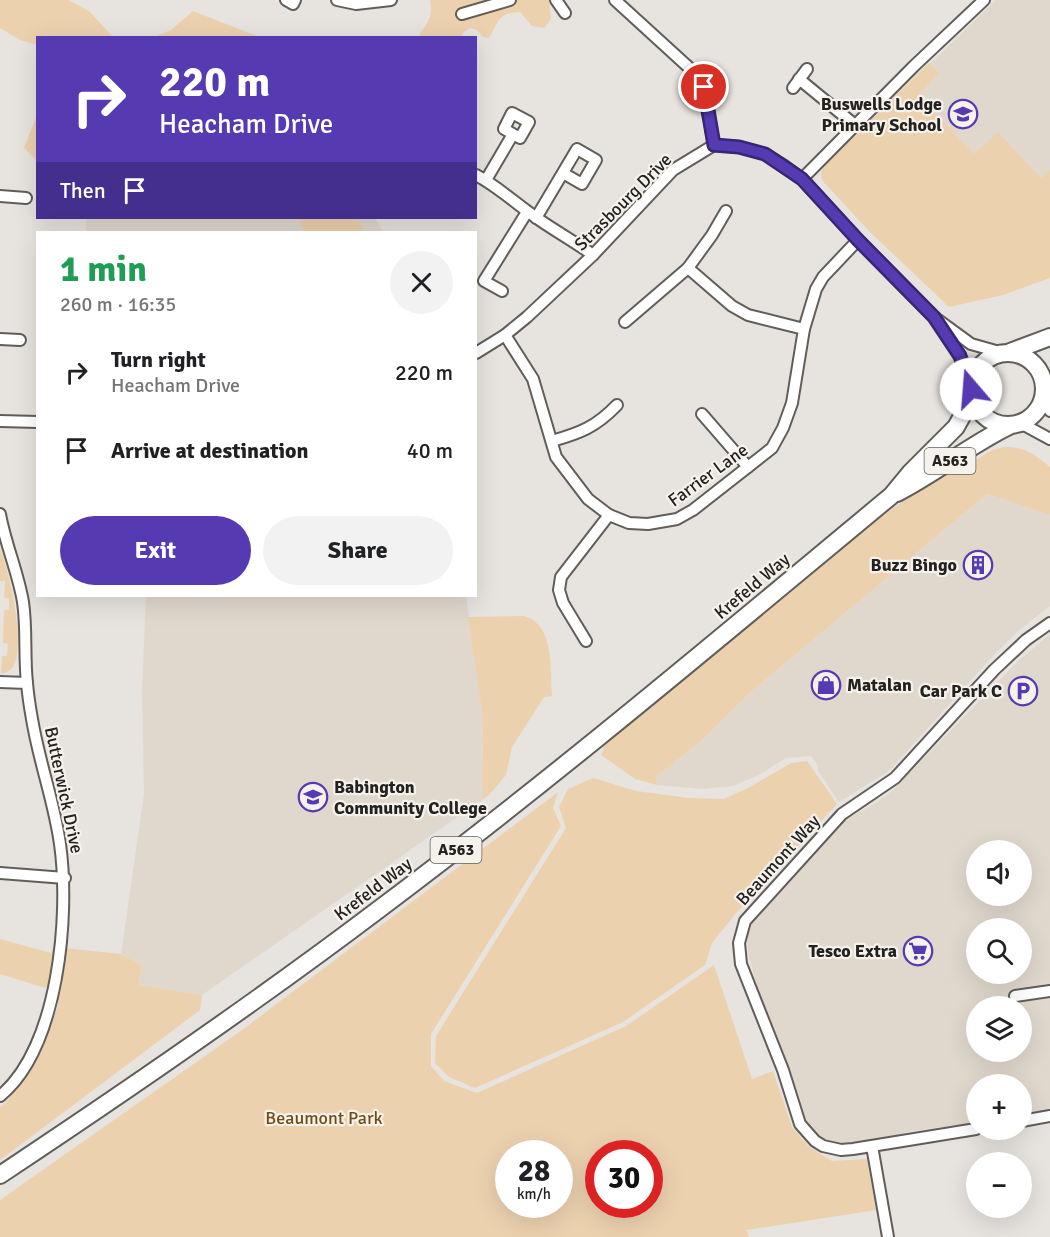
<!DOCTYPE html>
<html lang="en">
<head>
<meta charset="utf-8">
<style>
	body { margin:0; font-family:Signika,sans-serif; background:#f2f2f2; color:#202124; height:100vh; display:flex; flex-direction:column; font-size:22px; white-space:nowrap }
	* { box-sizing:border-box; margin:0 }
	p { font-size:20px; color:#757577 }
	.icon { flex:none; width:33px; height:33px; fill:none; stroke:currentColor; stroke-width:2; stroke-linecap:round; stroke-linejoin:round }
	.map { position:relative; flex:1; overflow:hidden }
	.details { position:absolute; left:36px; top:231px; width:441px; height:366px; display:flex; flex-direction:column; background:#fff; border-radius:0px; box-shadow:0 6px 24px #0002 }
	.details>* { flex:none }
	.banner { position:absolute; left:36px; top:36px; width:441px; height:183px; border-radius:0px; box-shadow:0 6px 24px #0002; background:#563ab2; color:#fff; overflow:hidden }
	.fabs { position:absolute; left:966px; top:840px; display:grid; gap:12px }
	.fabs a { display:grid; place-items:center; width:66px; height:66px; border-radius:50%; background:#fff; box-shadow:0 6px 24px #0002; font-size:30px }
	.speed { position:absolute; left:495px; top:1140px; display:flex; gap:12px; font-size:30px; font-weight:700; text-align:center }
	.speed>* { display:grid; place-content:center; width:78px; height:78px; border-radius:50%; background:#fff; box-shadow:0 6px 24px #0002; line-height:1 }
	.speed small { font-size:15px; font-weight:400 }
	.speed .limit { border:9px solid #d22; background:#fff; color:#111 }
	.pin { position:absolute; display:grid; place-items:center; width:51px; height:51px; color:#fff; margin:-26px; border:3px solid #fff; border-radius:50%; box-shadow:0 2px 6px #0007 }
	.me { position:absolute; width:66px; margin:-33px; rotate:342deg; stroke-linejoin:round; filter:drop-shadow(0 0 4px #0008) }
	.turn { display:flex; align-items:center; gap:21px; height:126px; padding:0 24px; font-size:27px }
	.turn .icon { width:78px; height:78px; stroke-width:2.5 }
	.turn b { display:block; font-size:42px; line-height:51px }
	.then { display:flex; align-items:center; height:57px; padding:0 24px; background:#0003; gap:12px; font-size:22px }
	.round { display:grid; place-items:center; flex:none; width:63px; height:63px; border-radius:32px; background:#f2f2f2 }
	.summary { display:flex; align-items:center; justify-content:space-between; height:102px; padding:0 24px }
	h1 { font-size:36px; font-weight:800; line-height:45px; color:#1e9e55 }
	.cta { display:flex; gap:12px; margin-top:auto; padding:12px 24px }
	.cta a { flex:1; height:69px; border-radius:36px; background:#563ab2; color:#fff; font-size:24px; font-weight:800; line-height:69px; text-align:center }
	.cta a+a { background:#f2f2f2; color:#202124 }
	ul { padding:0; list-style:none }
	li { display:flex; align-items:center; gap:18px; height:78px; padding:0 24px }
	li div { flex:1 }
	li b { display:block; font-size:22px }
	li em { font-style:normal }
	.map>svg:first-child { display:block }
	.built { fill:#e1d8cd; fill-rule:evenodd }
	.green { fill:#ecd1af; fill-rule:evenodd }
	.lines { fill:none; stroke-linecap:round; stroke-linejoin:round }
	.minor-casing { stroke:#615d59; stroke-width:14 }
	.highway-casing { stroke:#615d59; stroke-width:20 }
	.minor { stroke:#fff; stroke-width:10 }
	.highway { stroke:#fff; stroke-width:16 }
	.route-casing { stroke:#382674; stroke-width:15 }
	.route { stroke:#563ab2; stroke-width:10 }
	.labels { text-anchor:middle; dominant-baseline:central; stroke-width:4.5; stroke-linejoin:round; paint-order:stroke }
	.shield { fill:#f5f1eb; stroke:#62605d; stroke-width:1.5 }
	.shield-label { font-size:16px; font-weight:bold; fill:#232220 }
	.poi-label { font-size:18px; font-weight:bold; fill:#232220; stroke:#f5f1eb; text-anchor:end }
	.street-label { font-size:18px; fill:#232220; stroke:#f5f1eb }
	.park-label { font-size:18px; fill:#714d14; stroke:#f5f1eb }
</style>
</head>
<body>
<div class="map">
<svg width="1050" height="1237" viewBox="0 0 1050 1237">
	<rect width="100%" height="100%" fill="#e7e3de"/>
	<g class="built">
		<path d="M996,0H1050V245L879,235L825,184L822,180L821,173L824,166Z"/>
		<path d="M86,218H375L383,232H86Z"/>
		<path d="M987,494L1050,515V606L1017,632L993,656L889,771L839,802L818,771V766L811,756L786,758L759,775L733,786L701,789L657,785L656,777L701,741L752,691Z"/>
		<path d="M146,596H466L483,718L482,800L202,995L138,985L142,965L121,954L144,794L142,689Z"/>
		<path d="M1050,634V1112L1022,1115V1084H976V1122L907,1132L889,1138L855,1144L840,1145L823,1140L806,1122L759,994L748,952L747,935L752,923L843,821L879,801L894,789L1016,663ZM976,850H1022V896H976ZM976,928H1022V974H976ZM976,1006H1022V1052H976Z"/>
	</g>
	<g class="green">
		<path d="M0,0H68L89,11L113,37L38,38L37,45L20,40L0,28Z"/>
		<path d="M430,0H549L551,19L544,28L532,26L520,12C498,13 499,21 489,38L483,37L477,30L470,28L464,32L461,37H420V33C429,22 433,14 430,0Z"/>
		<path d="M193,11L259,37H154L171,30Z"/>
		<path d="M929,63L939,73L918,95L974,154L998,132L1041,178L1050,170V278L1003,295L949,307L869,231L822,180L821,173L824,166Z"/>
		<path d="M37,115V161L24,148Z"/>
		<path d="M298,218H358L364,232H305Z"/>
		<path d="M1003,447C1023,446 1035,454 1050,467V515L987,494L752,691L701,741L656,777L657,785L635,779L601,755L604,749L601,744L859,532L961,461L965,467L990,451Z"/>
		<path d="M0,548C9,571 27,646 13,667C10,671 5,673 1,674L2,656H7L8,644L3,643L4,610H9V598H4L5,581H0Z"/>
		<path d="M524,616C555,624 550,670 552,696L544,697L512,747L506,775L489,795L482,800L483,718L468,617Z"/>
		<path d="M807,761L837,804L737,912L712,943L705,965L623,1022L475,1088L449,1077L435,1063L436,1036L566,828L559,807L568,789L593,778L636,791L689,798L724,799L750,787L791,763Z"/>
		<path d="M558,792L553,808L561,826L431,1034V1066L444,1081L477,1093L626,1026L714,965L752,1079L773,1071L792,1127L809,1147L832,1161L867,1159L876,1210L747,1230L749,1237H0V1200L242,1030ZM508,1154H560V1204H508ZM598,1154H650V1204H598Z"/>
		<path d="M0,939L51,953L54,947L121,954L142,965L138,985L202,995L200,1010L0,1160V1107L5,1104L41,1053L58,1006L59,988L42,987L0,974Z"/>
	</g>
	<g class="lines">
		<g class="minor-casing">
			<g id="minor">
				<path d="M286,0L293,4L295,0"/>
				<path d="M337,0L356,4L391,0"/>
				<path d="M556,0L565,13"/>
				<path d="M615,0L696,74L704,87L714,145"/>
				<path d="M462,14L510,0"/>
				<path d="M799,79L855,125"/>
				<path d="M793,88L807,69"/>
				<path d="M476,175C497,186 514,202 534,216C553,230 574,241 593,255"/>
				<path d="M802,179L914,66L984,0"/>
				<path d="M486,180L513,134L504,129L512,113L529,122L520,138L513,134"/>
				<path d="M0,196L26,198"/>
				<path d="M536,218L577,149L596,160L582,184L563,173"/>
				<path d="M688,268L712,235L726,211"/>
				<path d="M502,291L484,281L527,212"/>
				<path d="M625,322L688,268L732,306L748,315L804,329"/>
				<path d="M938,322L960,356L971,389"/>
				<path d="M505,335L533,379L556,457L588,499L609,515L629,523L648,524L677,519L693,510L772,448L783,428L792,403L804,329L816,289L823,277L858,240"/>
				<path d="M0,339L20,340"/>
				<path d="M476,353L505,335L527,317L593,255L673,170L714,145L739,147L765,154L783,165L802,179L858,240L934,317L971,344L1003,353"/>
				<path d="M1045,393L1050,411"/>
				<path d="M702,414L748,467"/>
				<path d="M0,421L38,422"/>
				<path d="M1016,424L1026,426L1050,439"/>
				<path d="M552,441C580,433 596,427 617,405"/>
				<path d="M0,514C5,543 18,572 23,602C27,629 24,656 27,683C28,695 30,708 32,719C39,762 54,801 60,844C70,914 59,1048 0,1096"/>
				<path d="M586,641L563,603L559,590L561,577L609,515"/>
				<path d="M0,682L27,683"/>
				<path d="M0,873L65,878"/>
				<path d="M1015,996L1050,991"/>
				<path d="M1022,1121L1050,1116"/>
				<path d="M976,1129L853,1149L841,1150L823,1146L815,1141L800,1124L783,1070L741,964L739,943L745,921L842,814L895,778L994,670L1026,640L1050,623"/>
				<path d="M872,1146L888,1237"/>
			</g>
		</g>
		<g class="highway-casing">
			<g id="highway">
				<path d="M1010,352L1050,337"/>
				<circle cx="1008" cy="389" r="36"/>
				<path d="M897,493C936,473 970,445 1009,426"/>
				<path d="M0,1175C128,1090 255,1003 378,910C554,778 722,636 891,496L910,473L956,427L972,398"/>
			</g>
		</g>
		<use href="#minor" class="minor"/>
		<use href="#highway" class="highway"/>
	</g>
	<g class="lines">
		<g class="route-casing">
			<path id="route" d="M704,87L714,145L739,147L765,154L802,179L858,240L934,317L960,356L971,389"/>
		</g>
		<use href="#route" class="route"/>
	</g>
	<defs>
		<g id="school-ring" transform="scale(1.5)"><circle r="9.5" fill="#f5f1eb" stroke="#563ab2" stroke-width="1.5"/><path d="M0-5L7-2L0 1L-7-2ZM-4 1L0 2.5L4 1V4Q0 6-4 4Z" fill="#563ab2"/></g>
		<g id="building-ring" transform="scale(1.5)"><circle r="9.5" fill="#f5f1eb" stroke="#563ab2" stroke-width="1.5"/><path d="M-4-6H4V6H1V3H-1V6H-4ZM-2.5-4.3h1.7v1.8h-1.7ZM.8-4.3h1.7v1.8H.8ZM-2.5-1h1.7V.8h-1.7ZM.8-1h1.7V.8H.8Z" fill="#563ab2"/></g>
		<g id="shop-ring" transform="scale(1.5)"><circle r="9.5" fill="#f5f1eb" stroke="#563ab2" stroke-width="1.5"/><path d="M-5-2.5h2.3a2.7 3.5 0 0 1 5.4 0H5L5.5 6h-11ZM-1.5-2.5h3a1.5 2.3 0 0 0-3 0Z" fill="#563ab2"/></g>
		<g id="parking-ring" transform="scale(1.5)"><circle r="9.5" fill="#f5f1eb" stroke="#563ab2" stroke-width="1.5"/><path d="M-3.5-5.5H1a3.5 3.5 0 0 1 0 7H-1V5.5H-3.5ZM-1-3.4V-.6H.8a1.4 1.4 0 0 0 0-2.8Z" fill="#563ab2"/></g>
		<g id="supermarket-ring" transform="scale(1.5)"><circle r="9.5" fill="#f5f1eb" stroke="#563ab2" stroke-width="1.5"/><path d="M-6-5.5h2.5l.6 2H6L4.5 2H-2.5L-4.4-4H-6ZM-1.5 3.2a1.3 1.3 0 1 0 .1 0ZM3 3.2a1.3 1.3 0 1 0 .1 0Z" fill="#563ab2"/></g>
	</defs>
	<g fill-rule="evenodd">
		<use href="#school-ring" x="963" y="114"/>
		<use href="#building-ring" x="978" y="565"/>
		<use href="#shop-ring" x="826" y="685"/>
		<use href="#parking-ring" x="1023" y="691"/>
		<use href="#school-ring" x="313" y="797"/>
		<use href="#supermarket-ring" x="918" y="951"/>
	</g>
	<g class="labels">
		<g class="shield">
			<rect x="924.5" y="448" width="51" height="26" rx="4.5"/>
			<rect x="430.5" y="837" width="51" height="26" rx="4.5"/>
		</g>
		<g class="shield-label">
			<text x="950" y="461">A563</text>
			<text x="456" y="850">A563</text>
		</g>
		<g class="poi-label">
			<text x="942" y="104">Buswells Lodge<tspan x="942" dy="21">Primary School</tspan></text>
			<text x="957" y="565">Buzz Bingo</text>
			<text x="847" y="685" text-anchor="start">Matalan</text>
			<text x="1002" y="691">Car Park C</text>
			<text x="334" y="787" text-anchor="start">Babington<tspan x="334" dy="21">Community College</tspan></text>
			<text x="897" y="951">Tesco Extra</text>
		</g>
		<g class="street-label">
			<text transform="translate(623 202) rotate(-45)">Strasbourg Drive</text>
			<text transform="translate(708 475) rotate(-36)">Farrier Lane</text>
			<text transform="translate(752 586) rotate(-40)">Krefeld Way</text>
			<text transform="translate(64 790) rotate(78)">Butterwick Drive</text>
			<text transform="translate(778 860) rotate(-48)">Beaumont Way</text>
			<text transform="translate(373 889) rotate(-37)">Krefeld Way</text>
		</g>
		<g class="park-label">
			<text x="324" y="1118">Beaumont Park</text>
		</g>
	</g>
</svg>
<div class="fabs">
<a><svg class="icon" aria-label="sound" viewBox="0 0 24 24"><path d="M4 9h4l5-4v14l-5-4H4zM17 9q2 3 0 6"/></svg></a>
<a><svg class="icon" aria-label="search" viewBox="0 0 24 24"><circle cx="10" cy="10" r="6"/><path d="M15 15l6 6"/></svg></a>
<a><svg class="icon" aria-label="layers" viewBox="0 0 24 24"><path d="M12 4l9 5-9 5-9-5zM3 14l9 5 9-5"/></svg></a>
<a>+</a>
<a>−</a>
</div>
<div class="speed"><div>28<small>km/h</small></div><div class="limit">30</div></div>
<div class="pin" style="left:704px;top:87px;background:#d93025"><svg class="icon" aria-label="arrive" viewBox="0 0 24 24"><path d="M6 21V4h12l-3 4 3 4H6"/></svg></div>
<svg class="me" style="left:971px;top:389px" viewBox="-20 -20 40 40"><circle r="19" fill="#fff"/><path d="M0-13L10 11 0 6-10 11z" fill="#563ab2"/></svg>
<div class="banner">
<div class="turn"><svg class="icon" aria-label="right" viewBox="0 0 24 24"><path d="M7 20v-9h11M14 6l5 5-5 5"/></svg><div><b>220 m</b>Heacham Drive</div></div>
<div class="then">Then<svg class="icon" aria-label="arrive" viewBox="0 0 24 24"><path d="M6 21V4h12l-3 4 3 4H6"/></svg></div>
</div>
<section class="details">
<div class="summary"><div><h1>1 min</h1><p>260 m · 16:35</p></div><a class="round"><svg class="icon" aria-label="close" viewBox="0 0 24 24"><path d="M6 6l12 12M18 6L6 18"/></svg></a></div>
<ul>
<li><svg class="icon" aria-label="right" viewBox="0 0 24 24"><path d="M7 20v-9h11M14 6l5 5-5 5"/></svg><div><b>Turn right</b><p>Heacham Drive</p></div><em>220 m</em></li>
<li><svg class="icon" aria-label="arrive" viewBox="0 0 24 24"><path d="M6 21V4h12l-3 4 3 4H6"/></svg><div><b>Arrive at destination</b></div><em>40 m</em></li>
</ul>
<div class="cta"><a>Exit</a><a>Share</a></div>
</section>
</div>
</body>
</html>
